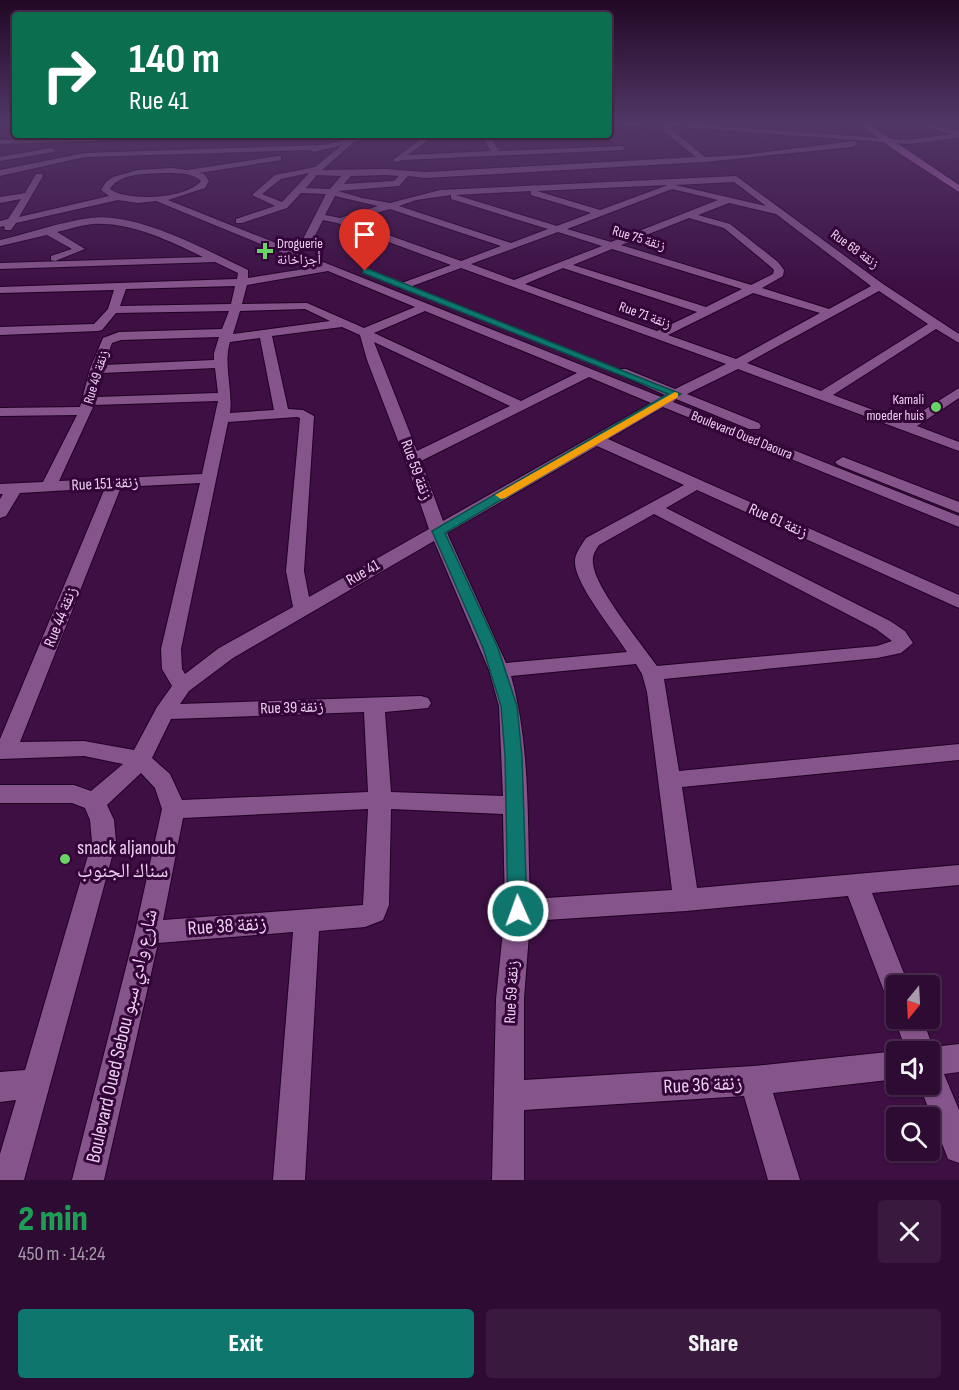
<!DOCTYPE html>
<html lang="en">
<head>
<meta charset="utf-8">
<style>
	body { margin:0; font-family:"Sofia Sans Condensed","Noto Naskh Arabic",sans-serif; background:#3a193e; color:#f1f3f6; height:100vh; display:flex; flex-direction:column; font-size:22px; white-space:nowrap }
	* { box-sizing:border-box; margin:0 }
	p { font-size:20px; color:#a79bac }
	.icon { flex:none; width:33px; height:33px; fill:none; stroke:currentColor; stroke-width:2; stroke-linecap:round; stroke-linejoin:round }
	.map { position:relative; height:1180px; overflow:hidden }
	.details { display:flex; flex-direction:column; background:#2e0b32; flex:1 }
	.details>* { flex:none }
	.top-card { position:absolute; left:12px; top:12px; width:600px; height:126px; border-radius:6px; box-shadow:0 2px 4px #0004,0 0 0 2px #492b4d; background:#0b6e4f; color:#fff; overflow:hidden }
	.needle { width:39px; rotate:198deg }
	.controls { position:absolute; left:886px; top:975px; display:grid; gap:12px }
	.controls a { display:grid; place-items:center; width:54px; height:54px; border-radius:6px; background:#2e0b32; box-shadow:0 2px 4px #0004,0 0 0 2px #492b4d; font-size:30px }
	.pin { position:absolute; display:grid; place-items:center; width:51px; height:51px; color:#fff; margin:-62px -26px; border-radius:50% 50% 50% 0; rotate:-45deg; box-shadow:0 0 6px #0007 }
	.pin .icon { rotate:45deg }
	.me { position:absolute; width:66px; margin:-33px; rotate:358deg; stroke-linejoin:round; filter:drop-shadow(0 0 4px #0008) }
	.turn { display:flex; align-items:center; gap:21px; height:126px; padding:0 18px; font-size:27px }
	.turn .icon { width:78px; height:78px; stroke-width:2.5 }
	.turn b { display:block; font-size:42px; line-height:51px }
	.round { display:grid; place-items:center; flex:none; width:63px; height:63px; border-radius:6px; background:#3a193e }
	.head { display:flex; align-items:center; justify-content:space-between; height:102px; padding:0 18px }
	h1 { font-size:36px; font-weight:800; line-height:45px; color:#1e9e55 }
	.primary-button { display:flex; gap:12px; margin-top:auto; padding:12px 18px }
	.primary-button a { flex:1; height:69px; border-radius:6px; background:#0f766e; color:#fff; font-size:24px; font-weight:800; line-height:69px; text-align:center }
	.primary-button a+a { background:#3a193e; color:#f1f3f6 }
	.map>svg:first-child { display:block }
	.lines { fill:none; stroke-linecap:round; stroke-linejoin:round }
	.minor-casing { stroke:#200024; stroke-width:2 }
	.major-casing { stroke:#200024; stroke-width:2 }
	.minor { fill:#85548b; fill-rule:evenodd }
	.major { fill:#a860b0; fill-rule:evenodd }
	.route { fill:#0f766e; stroke:#0a4d48; stroke-width:1.5 }
	.slow { fill:#f59e0b }
	.poi-dot { fill:#68d465; stroke:#330438; stroke-width:2 }
	.labels { text-anchor:middle; dominant-baseline:central; stroke-width:6; stroke-linejoin:round; paint-order:stroke }
	.far-street-label { font-size:14px; fill:#edd1f0; stroke:#330438 }
	.far-poi-label { font-size:14px; fill:#edd1f0; stroke:#330438; text-anchor:start }
	.street-label { font-size:16px; fill:#edd1f0; stroke:#330438 }
	.near-poi-label { font-size:20px; fill:#edd1f0; stroke:#330438; text-anchor:start }
	.near-street-label { font-size:20px; fill:#edd1f0; stroke:#330438 }
</style>
</head>
<body>
<div class="map">
<svg width="959" height="1180" viewBox="0 0 959 1180">
	<rect width="100%" height="100%" fill="#3d0f43"/>
	<g class="lines">
		<g class="minor-casing">
			<g id="minor">
				<path d="M609,122H663L908,140L953,134L905,122H916L959,131V138L908,144L668,126L705,157L743,155L854,141L858,143L852,147L704,162L425,178L408,176L399,186L338,191L362,198L390,203L440,190L736,176L883,284L959,334V343L936,329L833,395L905,422L959,388V398L917,426L959,442V451L738,369L687,394L759,423L761,426L759,429H749L676,399L673,402L959,516V527L663,407L608,439L959,595V608L697,490L666,508L890,621L905,631L913,643L901,653L877,658L664,679L679,771L959,744V760L682,787L697,888L959,865V885L872,893L909,986H897V1003L887,999L848,896L686,911L530,921L524,999V1080L754,1066L897,1051V1079L773,1093L800,1180H768L744,1096L524,1110V1180H492L496,999L505,911L503,814L391,809L389,905L383,920L365,927L319,931L305,1180H273L293,932L158,943L104,1180H72L135,932L162,809L155,788L141,773L107,805L114,820L116,842L24,1180H0V1154L16,1100L0,1102V1072L25,1070L92,842L90,820L85,808L72,803H0V785H74L91,791L123,764L84,756L0,759V739L105,488L20,493L6,516L0,518V499L3,494H0V484L43,482L77,415L0,416V408L80,407L90,369L103,338L119,332L222,329L229,311L116,313L102,330L98,331L0,335V327L94,324L108,309L114,290L0,293V287L237,279L238,273L215,262L0,269V263L203,257C169,241 132,222 93,224C81,225 69,229 57,232L85,249L55,261L51,260V256L72,249L47,235L0,246V240C30,233 60,222 90,218C137,212 206,250 248,270V278L317,267L156,201L138,203L118,200L16,223L11,230H5L4,226L0,227V221L8,219L21,199L0,203V197L25,193L36,174H42L43,176L19,217L109,196L101,190L106,182L113,177L138,170L172,168L187,170L278,156H281V160L199,173L204,174L209,181L205,188L168,200L661,397L665,395L614,372L616,369H626L675,389L726,364L461,268L407,288H399V284L451,265L337,223L323,220L308,249H300L299,247L326,194L301,193L287,208L242,223H236V219L275,206L252,195L275,175L315,167L342,145L314,152L310,150L85,157L0,176V170L85,153L325,145L365,135H378L354,142L322,170L386,169L425,172L696,157L661,129V126L655,125L652,128L609,124ZM162,173C174,173 192,172 201,181C186,199 128,202 110,189C120,173 145,174 162,173ZM309,173L282,202L262,194L281,179ZM317,175L341,176L330,189L306,188ZM386,175L399,176L394,181L344,184L351,176ZM734,182L766,206L675,185ZM668,185L600,210L537,191ZM672,189L718,200L611,242L567,229ZM531,191V195L591,213L557,226L456,195ZM451,195V199L548,229L511,243L399,206L416,200ZM335,196L378,206L340,218L325,215ZM729,203L776,214L871,286L829,309L762,288L783,276L784,270L778,262L730,224L698,215ZM390,209L501,246L461,261L349,221ZM689,218L724,228L770,266L774,270L773,274L751,285L621,245ZM558,232L602,246L514,280L471,264ZM612,249L742,289L706,307L573,265ZM563,268L697,312L657,331L525,284ZM328,271L415,307L364,328L307,303L242,304L247,285ZM235,286L231,304L120,306L126,289ZM879,291L928,324L821,391L747,363ZM753,293L820,313L736,359L668,335ZM305,309L330,321L233,334L240,311ZM425,311L577,373L521,401L374,333ZM342,327L360,335L367,360L405,459L429,529L309,597L304,571L314,416L303,410L288,409L272,336ZM219,337L214,353V360L104,365L112,343L121,340ZM260,338L274,410L230,413C233,390 223,364 230,342ZM374,342L510,406L417,451ZM215,368L218,393L96,397L102,373ZM589,377L651,403L443,521L421,461ZM218,401L202,474L59,481L94,405ZM297,417L300,418L286,571L293,607L219,648L185,674L182,669L181,649L228,422ZM597,446L684,485L586,538C581,546 574,554 575,564C577,587 614,631 627,652L506,663L447,533ZM200,483L161,649L162,669L172,686L157,707L134,750L84,741L20,742L121,487ZM654,514L876,629L892,641L877,646L657,666C642,644 594,587 593,563C592,556 595,551 599,545ZM434,541L489,670L499,706L503,796L391,792L385,712L428,708L431,703L428,698L421,696L180,704L189,691L233,658ZM636,664L642,674L647,692L672,890L530,899C527,826 531,747 511,676ZM364,712L368,792L182,800L170,774L152,758L171,719ZM368,809L363,905L163,920L183,818Z"/>
				<path d="M144,135H219L215,137L0,144V140Z"/>
				<path d="M481,135H489L499,151L622,146L626,148L622,150L402,160L397,162L393,160L424,137L428,139L427,141L408,155L491,151Z"/>
				<path d="M51,148L55,150L54,152L0,161V157Z"/>
				<path d="M843,457L959,502V513L838,465L835,462Z"/>
				<path d="M897,1011V1018H922L933,1047L959,1044V1072L944,1074L959,1110V1163L948,1159L919,1084H930V1052H907L894,1018Z"/>
			</g>
		</g>
		<g class="major-casing">
			<path id="major" d="M858,122H866L959,185V192L890,147Z"/>
		</g>
		<use href="#minor" class="minor"/>
		<use href="#major" class="major"/>
	</g>
	<linearGradient id="sky" x2="0" y2="1"><stop stop-color="#220825"/><stop offset="0.43" stop-color="#513766"/><stop offset="1" stop-color="#513766" stop-opacity="0"/></linearGradient>
	<rect width="959" height="287" fill="url(#sky)"/>
	<path class="route" d="M363,269H368L681,394L445,533L498,648L517,706L522,756L527,911L524,917L518,920L511,917L508,911L505,756L501,706L483,648L432,531L668,394L363,273Z"/>
	<path class="slow" d="M675,392L678,393V397L505,498L501,499L495,495Z"/>
	<g class="poi-dot">
		<path d="M262 242h6v6h6v6h-6v6h-6v-6h-6v-6h6z"/>
		<circle cx="936" cy="407" r="6"/>
		<circle cx="65" cy="859" r="6"/>
	</g>
	<g class="labels">
		<g class="far-street-label">
			<text transform="translate(639 238) rotate(17)">Rue 75 زنقة</text>
			<text transform="translate(855 249) rotate(36)">Rue 68 زنقة</text>
			<text transform="translate(645 315) rotate(20)">Rue 71 زنقة</text>
			<text transform="translate(96 377) rotate(-73)">Rue 49 زنقة</text>
			<text transform="translate(742 435) rotate(22)">Boulevard Oued Daoura</text>
		</g>
		<g class="far-poi-label">
			<text x="277" y="243">Droguerie<tspan x="277" dy="16">أجزاخانة</tspan></text>
			<text x="924" y="399" text-anchor="end">Kamali<tspan x="924" dy="16">moeder huis</tspan></text>
		</g>
		<g class="street-label">
			<text transform="translate(416 470) rotate(70)">Rue 59 زنقة</text>
			<text transform="translate(105 484) rotate(-3)">Rue 151 زنقة</text>
			<text transform="translate(778 521) rotate(24)">Rue 61 زنقة</text>
			<text transform="translate(363 573) rotate(-30)">Rue 41</text>
			<text transform="translate(61 617) rotate(-68)">Rue 44 زنقة</text>
			<text transform="translate(292 708) rotate(-2)">Rue 39 زنقة</text>
			<text transform="translate(512 992) rotate(-87)">Rue 59 زنقة</text>
		</g>
		<g class="near-poi-label">
			<text x="77" y="848">snack aljanoub<tspan x="77" dy="23">سناك الجنوب</tspan></text>
		</g>
		<g class="near-street-label">
			<text transform="translate(227 926) rotate(-4)">Rue 38 زنقة</text>
			<text transform="translate(122 1036) rotate(-77)">Boulevard Oued Sebou شارع وادي سبو</text>
			<text transform="translate(703 1085) rotate(-3)">Rue 36 زنقة</text>
		</g>
	</g>
</svg>
<div class="controls">
<a><svg class="needle" viewBox="-14 -14 28 28"><path d="M0-13l5 13h-10z" fill="#e53935"/><path d="M0 13l5-13h-10z" fill="#a79bac"/></svg></a>
<a><svg class="icon" aria-label="sound" viewBox="0 0 24 24"><path d="M4 9h4l5-4v14l-5-4H4zM17 9q2 3 0 6"/></svg></a>
<a><svg class="icon" aria-label="search" viewBox="0 0 24 24"><circle cx="10" cy="10" r="6"/><path d="M15 15l6 6"/></svg></a>
</div>
<div class="pin" style="left:365px;top:271px;background:#d93025"><svg class="icon" aria-label="arrive" viewBox="0 0 24 24"><path d="M6 21V4h12l-3 4 3 4H6"/></svg></div>
<svg class="me" style="left:518px;top:911px" viewBox="-20 -20 40 40"><circle r="17" fill="#0f766e" stroke="#fff" stroke-width="3"/><path d="M0-11L8 9 0 5-8 9z" fill="#fff"/></svg>
<div class="top-card">
<div class="turn"><svg class="icon" aria-label="right" viewBox="0 0 24 24"><path d="M7 20v-9h11M14 6l5 5-5 5"/></svg><div><b>140 m</b>Rue 41</div></div>
</div>
</div>
<section class="details">
<div class="head"><div><h1>2 min</h1><p>450 m · 14:24</p></div><a class="round"><svg class="icon" aria-label="close" viewBox="0 0 24 24"><path d="M6 6l12 12M18 6L6 18"/></svg></a></div>
<div class="primary-button"><a>Exit</a><a>Share</a></div>
</section>
</body>
</html>
